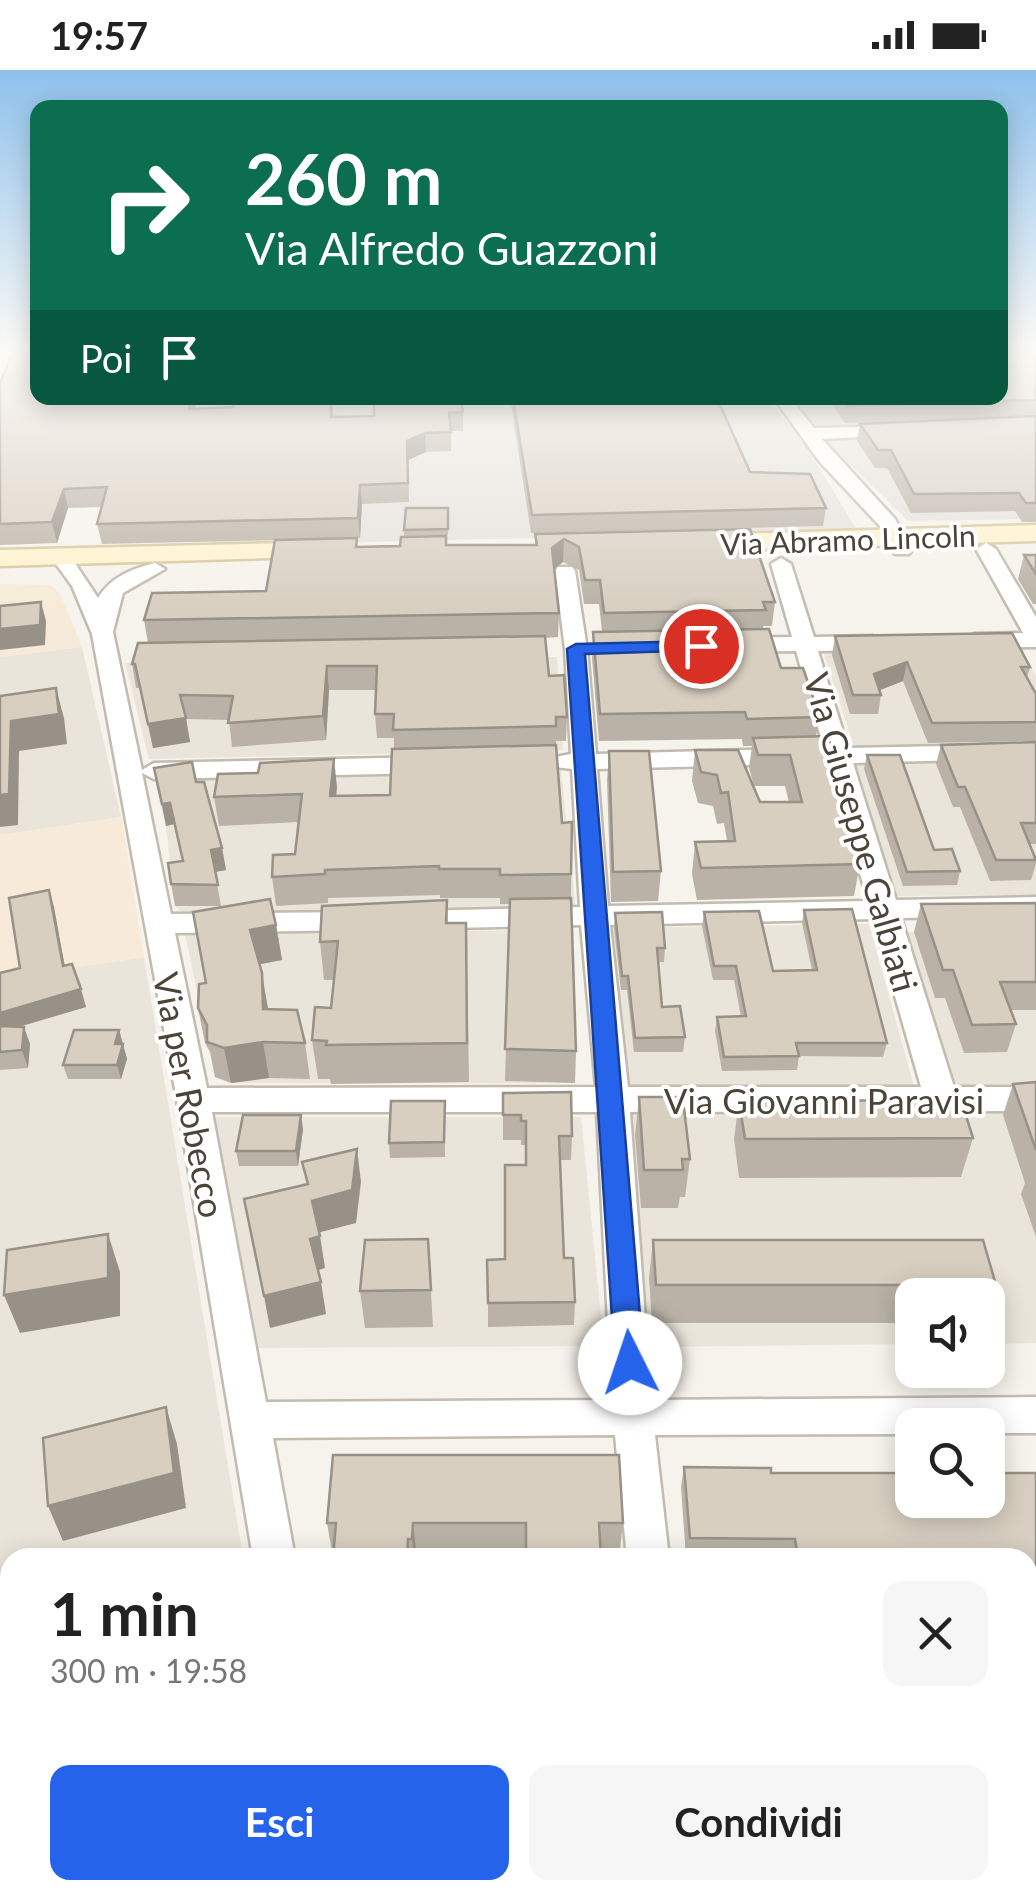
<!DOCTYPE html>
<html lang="it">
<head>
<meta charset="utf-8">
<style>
	body { margin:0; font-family:Lato,sans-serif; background:#f6f6f6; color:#222; height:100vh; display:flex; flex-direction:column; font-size:38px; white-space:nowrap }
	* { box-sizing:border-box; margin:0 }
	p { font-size:32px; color:#767676 }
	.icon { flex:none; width:55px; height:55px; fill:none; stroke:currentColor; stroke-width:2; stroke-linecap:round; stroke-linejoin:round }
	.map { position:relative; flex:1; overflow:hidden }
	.details { position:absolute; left:0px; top:1478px; width:1038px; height:352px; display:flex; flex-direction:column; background:#fff; border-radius:30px 30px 0 0; box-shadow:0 5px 25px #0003 }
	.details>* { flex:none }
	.top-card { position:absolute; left:30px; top:30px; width:978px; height:305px; border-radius:20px; box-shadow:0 5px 25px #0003; background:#0b6e4f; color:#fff; overflow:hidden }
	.fabs { position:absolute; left:895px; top:1208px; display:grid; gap:20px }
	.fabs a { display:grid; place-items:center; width:110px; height:110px; border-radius:20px; background:#fff; box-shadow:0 5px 25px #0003; font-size:50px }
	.pin { position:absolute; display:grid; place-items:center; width:85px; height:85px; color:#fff; margin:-42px; border:5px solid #fff; border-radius:50%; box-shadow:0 2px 10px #0007 }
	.me { position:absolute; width:110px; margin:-55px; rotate:356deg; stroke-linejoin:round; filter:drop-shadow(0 0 8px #0008) }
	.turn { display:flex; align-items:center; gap:35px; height:210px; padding:0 50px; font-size:45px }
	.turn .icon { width:130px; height:130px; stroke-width:2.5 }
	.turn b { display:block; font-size:70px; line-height:85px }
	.then { display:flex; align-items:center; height:95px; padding:0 50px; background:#0003; gap:20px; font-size:38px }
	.round { display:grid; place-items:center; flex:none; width:105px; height:105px; border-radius:20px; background:#f6f6f6 }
	.head { display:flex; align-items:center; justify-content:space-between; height:170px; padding:0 50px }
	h1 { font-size:60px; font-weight:700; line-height:75px }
	.action { display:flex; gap:20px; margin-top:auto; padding:20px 50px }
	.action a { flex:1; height:115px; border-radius:20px; background:#2563eb; color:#fff; font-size:40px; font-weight:700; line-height:115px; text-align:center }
	.action a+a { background:#f6f6f6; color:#222 }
	.status { display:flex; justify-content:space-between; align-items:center; height:70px; padding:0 50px; background:#fff; direction:ltr }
	.status svg { height:28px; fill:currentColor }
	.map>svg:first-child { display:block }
	.residential { fill:#eae5da }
	.commercial { fill:#f7ead8 }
	.industrial { fill:#e6e2dd }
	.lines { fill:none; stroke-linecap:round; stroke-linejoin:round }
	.street-casing { stroke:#c2bbae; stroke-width:5 }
	.secondary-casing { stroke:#d6c79b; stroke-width:5 }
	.street { fill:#fff; fill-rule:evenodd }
	.secondary { fill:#fff3cd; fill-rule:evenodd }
	.wall { fill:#bab2a6 }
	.shaded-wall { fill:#979187 }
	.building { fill:#d8cfc1; stroke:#979187; stroke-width:2.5 }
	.route { fill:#2563eb; stroke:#184099; stroke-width:2.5 }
	.labels { text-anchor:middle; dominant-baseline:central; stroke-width:8; stroke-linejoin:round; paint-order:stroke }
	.far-street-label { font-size:30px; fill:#4b4439; stroke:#fff }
	.street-label { font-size:35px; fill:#4b4439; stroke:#fff }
</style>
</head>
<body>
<div class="status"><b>19:57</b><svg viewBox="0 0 49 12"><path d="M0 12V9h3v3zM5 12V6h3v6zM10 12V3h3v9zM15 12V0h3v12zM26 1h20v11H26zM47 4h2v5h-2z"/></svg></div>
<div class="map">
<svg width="1036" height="1829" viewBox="0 0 1036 1829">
	<rect width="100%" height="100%" fill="#f6f3ec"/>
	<g class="residential">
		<path d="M82,577L121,747L0,765V587Z"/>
		<path d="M1022,579L1036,607V670L854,677L823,581Z"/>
		<path d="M557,587L563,680L149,689L125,593Z"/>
		<path d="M1036,689V825L896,826L852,692Z"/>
		<path d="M561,700L576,840L182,842L175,836L166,756L154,709Z"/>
		<path d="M869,854L914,1016L623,1017L611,858Z"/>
		<path d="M570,860L575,1013H231L215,1007L185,864Z"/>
		<path d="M1036,861V1014L950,1015L901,862Z"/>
		<path d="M144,887L243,1487L10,1488V1820H298L299,1829H0V909Z"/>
		<path d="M1036,1041V1273L988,1274V1225H912V1274L649,1277L634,1138L629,1042Z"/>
		<path d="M214,1047H581L604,1276L256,1278Z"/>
		<path d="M1028,1686H1036V1829H371L369,1820H1028Z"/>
	</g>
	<g class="commercial">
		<path d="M0,514L50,515L60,524L82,577L0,587Z"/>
		<path d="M121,747L144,887L0,909V765Z"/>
	</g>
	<g class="industrial">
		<path d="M234,328H765L801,368L857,460L210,476Z"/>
		<path d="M792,328H1000L1036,449L908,451L820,365Z"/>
	</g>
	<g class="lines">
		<g class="street-casing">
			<g id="street">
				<path d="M774,328H790L814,358L905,356V364L899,365L822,369L895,449L912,480L909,484H895L879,455L819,391Z"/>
				<path d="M986,473L996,479L1036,547V577L974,578L963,571L974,564L1023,563L976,479Z"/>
				<path d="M61,481L68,483L98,528C111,507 131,499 155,493L165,499L123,523L113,562L142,700L154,693L428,687L441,695L428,703L154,709L142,703L171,844L359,842L369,844L373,851L369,858L359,860L175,863L207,1018L596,1017L581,855L410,859L400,857L396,850L400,843L410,841L580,837L572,699L555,697L551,692L555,687L571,684L565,579L555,501L558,497H572L575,501L587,579L596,684L824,678L796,581L734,582L723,575L734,568L792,567L771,494L781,488L791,494L814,567L873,566L884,573L873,580L818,581L848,678L1036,674V688L853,693L896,830L1036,827V845L901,848L954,1017H1036V1041L630,1042L651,1330L1036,1327V1363H988V1355H912V1364L655,1365L669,1488H627L615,1365L273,1368L295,1488H253L177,1030L92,564L72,516L51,487ZM828,693L868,831L608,836L597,699ZM873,849L921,1017H628L610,855ZM212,1042H597L612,1330L266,1332Z"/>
				<rect x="1028" y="1630" width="8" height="46"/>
				<path d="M305,1820H355L357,1829H307Z"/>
			</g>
		</g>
		<g class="secondary-casing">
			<g id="secondary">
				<path d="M1036,455V471L700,481L686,473L700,465Z"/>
				<path d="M327,472L337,474L341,480L337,486L0,496V480Z"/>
			</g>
		</g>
		<use href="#street" class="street"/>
		<use href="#secondary" class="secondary"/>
	</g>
	<g class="wall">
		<path d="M1036,282V452H1022L1015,441L911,443L887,398H875L857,371L860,354L944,350L845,353L828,328H1000Z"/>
		<path d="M0,313L195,339L233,337L234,328H333V347L463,342V361H451V381L426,382L408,390L409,432L362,434L360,468L102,474L97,454L102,437L68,438L57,473L0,475Z"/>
		<path d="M510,328H720L719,333L750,402L826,438L823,456L531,463Z"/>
		<path d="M448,438V465L404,466V460Z"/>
		<path d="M750,459L775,532L772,556H763V559L781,598L820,647L816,666L847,738L845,748L860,794L854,826L697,830L692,804L695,772L727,771L724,753L717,754L713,736L698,733L692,711L695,680L760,732H789L785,716H754L749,698L752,676H743L742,669L599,671L592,588L593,562L602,561L599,534H584L579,500L563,492L554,499L559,543L558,567L545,568L549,606L567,647L566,671H556V675L562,753L572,752L571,828L576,981L575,1013L505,1011L510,834H500V828H440V825L328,828V833L276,836L272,807L295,784L299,752L219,756L214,727L337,717L336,726L390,725L394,678V668H377L375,644L376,620H329L326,670L232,677L229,650L186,649L190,672L153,678L140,618H136L132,594L148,573L144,550L266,521L357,468V477L535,475V464Z"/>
		<path d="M1024,485H1036V534H1033L1018,509Z"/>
		<path d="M835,566L1030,597L1027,608L1036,624V671L928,673L903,611L880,620L881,625L878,644H850L832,585Z"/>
		<path d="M1036,672V774H1030L1036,787V794L1031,810L990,811L960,737H953L936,694L941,675Z"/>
		<path d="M609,681L661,801L658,831L611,832L607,711Z"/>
		<path d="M867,685L934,780L960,801L957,815L903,816L864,699Z"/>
		<path d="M154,698L196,712L222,778L226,800L215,802L221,836H175L171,814L183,791L174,754L166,756Z"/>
		<path d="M49,820L65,896L86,937L19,957L30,974L28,998L0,1000V903L20,898Z"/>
		<path d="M447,830L448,853L467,891L469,1012L331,1014L330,1009H318L312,970L331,938L334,910H324L320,872Z"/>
		<path d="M1036,833V940H1011L1016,954L1007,982L964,983L945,928H935L914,862L921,834Z"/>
		<path d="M804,840L887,973L883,987L799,986L797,1000L722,1001L715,961L717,947H741L734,910H713L702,856L704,842L773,901L812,900L802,853Z"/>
		<path d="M615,843L665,878L664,892H658L662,937L685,967L683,982H634L627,920H621L614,858Z"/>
		<path d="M276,855L282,890L259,894L268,939L305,973L310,1009L269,1008L231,1013L215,1007L210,982L205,973L198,938L206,913Z"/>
		<path d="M119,960L127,989L121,1009H68L63,995Z"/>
		<path d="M1036,1012V1167L1021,1124L1025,1113L1003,1045L1013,1014Z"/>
		<path d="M503,1023L572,1066L571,1090H560L564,1188L575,1232L574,1255L488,1257V1233L505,1189L526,1095V1075H521V1070H503Z"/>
		<path d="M639,1027L677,1038L690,1089L685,1127H680L678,1138H641L635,1065Z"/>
		<path d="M445,1031V1087L390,1088L389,1073Z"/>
		<path d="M739,1031L973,1068L961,1107L739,1108L734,1069Z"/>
		<path d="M303,1059L298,1096H239L236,1081Z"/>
		<path d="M428,1169L433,1257L365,1258L360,1221Z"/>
		<path d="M653,1170L996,1215L988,1238V1225H912V1253H652L649,1208Z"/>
		<path d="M684,1397L771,1403H1036V1571H1028V1488H686L681,1417Z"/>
		<path d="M327,1453H623L619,1488H333Z"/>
		<path d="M1028,1680H1036V1757H1030L1028,1746Z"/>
		<path d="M562,1820H672L673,1829H563Z"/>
	</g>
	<g class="shaded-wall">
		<path d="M191,328H197L192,357L189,339Z"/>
		<path d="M425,363L426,382L408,390L409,432L407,371Z"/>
		<path d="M360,415L362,434L360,468L358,448Z"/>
		<path d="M64,419L68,438L57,473L52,452Z"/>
		<path d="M564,469L563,492L551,501L552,478Z"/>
		<path d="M41,532L46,551L45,575L0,580V559Z"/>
		<path d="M907,592L903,611L870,624L874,604Z"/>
		<path d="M327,596L329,620L326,670L323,646Z"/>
		<path d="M56,618L64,648L67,674L19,681L18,755L0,757V725L11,651Z"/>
		<path d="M186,648L190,672L153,678L148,654Z"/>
		<path d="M334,689L337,717L333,754L330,726Z"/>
		<path d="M170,733L174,754L166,756L162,734Z"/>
		<path d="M222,778L226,800L215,802L211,780Z"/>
		<path d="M49,820L54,837L68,914L63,896Z"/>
		<path d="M276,855L282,890L256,895L250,860Z"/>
		<path d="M262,903L268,939L269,975L263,939Z"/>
		<path d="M81,919L86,937L0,962V943Z"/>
		<path d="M24,957L30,974L28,998L22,980Z"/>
		<path d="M119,960L127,989L121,1009L117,995L115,974Z"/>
		<path d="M263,972L269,1008L231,1013L224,978Z"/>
		<path d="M301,1045L303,1059L298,1096L296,1081Z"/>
		<path d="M357,1079L361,1112L356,1153L317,1163L312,1131Z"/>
		<path d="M108,1164L120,1202V1246L20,1263L4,1225Z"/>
		<path d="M320,1166L325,1198L316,1201L310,1169Z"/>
		<path d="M321,1212L326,1244L270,1258L264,1226Z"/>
		<path d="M166,1337L177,1374L186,1438L63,1471L48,1436Z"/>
		<path d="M413,1453L417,1488H414L412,1469Z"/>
		<path d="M10,1551V1558L0,1560V1553Z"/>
		<path d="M0,1599L10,1616V1710L0,1713Z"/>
		<path d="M5,1807L9,1812V1829H4Z"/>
		<path d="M233,1820H248L250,1829H235Z"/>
	</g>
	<g class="building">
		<path d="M13,282H38V328H191L189,339L233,337L234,328H331V347L374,346V328H461L463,342L449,343L451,362L425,363L407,371L408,413L360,415L358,448L97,454L107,417L64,419L52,452L0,454V313Z"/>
		<path d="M1000,282H1036V330L848,336L842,328H1000Z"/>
		<path d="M513,328H717L750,402L810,404L826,438L532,445Z"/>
		<path d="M1036,346V433H1026L1019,423L914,424L891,380H878L860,354Z"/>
		<path d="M406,438H448V459L404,460Z"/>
		<path d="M750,459L775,532H763L766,540L604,543L600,510H585L579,477L564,469L552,478L559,543L144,550L152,523L266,521L275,470L357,468L356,477L400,476L401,467L446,466V475H537L535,464Z"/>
		<path d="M1024,485H1036V504Z"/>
		<path d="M41,532L40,555L0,559V536Z"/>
		<path d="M769,559L781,598H803L820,647L747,649L745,642L600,644L593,562Z"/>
		<path d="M1012,563L1030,597H1021L1036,624V652L932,653L907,592L874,604L881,625H853L835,566Z"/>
		<path d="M545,566L549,606L564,605L567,647H556V656L393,660L394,644H375L377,596H327L323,646L228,653L233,626L180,625L186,648L148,654L135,594H132L138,573Z"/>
		<path d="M56,618L59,644L11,651L9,724L0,725V626Z"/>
		<path d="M828,666L847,738H842L860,794L701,798L695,772L735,771L728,722L721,723L717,705L701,702L695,680H738L760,732H802L790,685H758L753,668Z"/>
		<path d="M1036,672V753H1021L1036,790H996L965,717H958L941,675Z"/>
		<path d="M556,675L562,753L572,752L571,804L500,805V799H439V796L325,800V804L272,807L273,785L295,784L302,724L214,727L218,704L258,703L260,693L334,689L330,726L390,725L392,679Z"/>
		<path d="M609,681H649L661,801L613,802Z"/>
		<path d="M867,685H900L934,780L952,779L960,801L907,802Z"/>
		<path d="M192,692L196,712H204L222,778L211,780L218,815L171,814L168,793L183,791L170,733L162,734L154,698Z"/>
		<path d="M49,820L63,896L72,894L81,919L0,943V903L20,898L9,828Z"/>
		<path d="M571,828L576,981L505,979L510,829Z"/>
		<path d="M270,829L276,855L250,860L262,903L263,939L297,940L305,973L263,972L224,978L207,972V955L198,938L199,914L206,913L193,842Z"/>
		<path d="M447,830L446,853H466L467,973L326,975L327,971L312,970L315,937L331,938L338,871L320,872L322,836Z"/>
		<path d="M1036,833V912H1000L1016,954L972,955L953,900H943L921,834Z"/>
		<path d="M852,839L887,973H796L799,986L724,987L717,947L746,946L736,896H714L704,842L759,841L773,901L817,900L804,840Z"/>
		<path d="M662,842L665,878H657L662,937L680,936L685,967L635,968L628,906H622L615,843Z"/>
		<path d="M0,956L24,957L22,980L0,982Z"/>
		<path d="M74,960H119L115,974H123L117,995H63Z"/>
		<path d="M1036,1012V1080L1013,1014Z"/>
		<path d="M571,1022L572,1066H559L564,1188H573L575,1232L488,1233L487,1190L505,1189V1095H526V1051H521V1045H503V1023Z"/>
		<path d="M639,1027H676L677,1038H684L690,1089H682L683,1100H644Z"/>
		<path d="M961,1030L973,1068L745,1069L739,1031Z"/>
		<path d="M391,1031H445L444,1072L389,1073Z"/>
		<path d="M243,1045H301L296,1081H236Z"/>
		<path d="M357,1079L352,1120L312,1131L320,1166L310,1169L321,1212L264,1226L244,1129L308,1114L302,1092Z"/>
		<path d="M108,1164V1208L4,1225L7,1180Z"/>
		<path d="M428,1169L431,1220L360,1221L365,1170Z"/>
		<path d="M653,1170H983L996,1215H656Z"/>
		<path d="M166,1337L174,1403L48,1436L43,1368Z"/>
		<path d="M333,1385H619L623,1453H599L601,1488H526V1453H413L412,1469H408L407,1488H333L336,1453H327Z"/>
		<path d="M684,1397L771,1398V1403H912V1430H988V1403H1036V1553H1028V1488H798L795,1469L690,1468Z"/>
		<path d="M10,1516V1551L0,1553V1519Z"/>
		<path d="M1028,1680H1036V1738L1028,1702Z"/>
		<path d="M5,1807L4,1829H0V1808Z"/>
		<path d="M124,1820H233L235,1829H125Z"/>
		<path d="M410,1820H483V1829H409Z"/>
		<path d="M567,1820H672L673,1829H568Z"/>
	</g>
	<linearGradient id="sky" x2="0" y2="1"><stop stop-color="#8fc1ec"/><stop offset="0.52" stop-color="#fbfaf6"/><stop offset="1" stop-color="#fbfaf6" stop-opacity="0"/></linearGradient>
	<rect width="1036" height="538" fill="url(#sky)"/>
	<path class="route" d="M701,571L709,576L707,580L585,584L644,1293L640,1302L630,1305L619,1302L615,1293L567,579L576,574Z"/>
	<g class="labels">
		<g class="far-street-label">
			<text transform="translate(848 469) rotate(-2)">Via Abramo Lincoln</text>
		</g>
		<g class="street-label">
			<text transform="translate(862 762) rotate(74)">Via Giuseppe Galbiati</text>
			<text transform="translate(190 1025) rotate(79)">Via per Robecco</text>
			<text x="824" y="1030">Via Giovanni Paravisi</text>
		</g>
	</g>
</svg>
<div class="fabs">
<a><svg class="icon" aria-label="sound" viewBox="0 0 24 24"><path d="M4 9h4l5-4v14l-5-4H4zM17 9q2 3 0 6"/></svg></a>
<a><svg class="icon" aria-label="search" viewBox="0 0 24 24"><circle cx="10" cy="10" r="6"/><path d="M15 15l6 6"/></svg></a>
</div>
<div class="pin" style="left:701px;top:576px;background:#d93025"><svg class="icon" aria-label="arrive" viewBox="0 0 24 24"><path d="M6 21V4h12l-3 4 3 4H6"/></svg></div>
<svg class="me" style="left:630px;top:1293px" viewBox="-20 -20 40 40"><circle r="19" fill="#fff"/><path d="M0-13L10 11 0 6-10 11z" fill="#2563eb"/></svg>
<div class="top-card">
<div class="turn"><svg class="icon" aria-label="right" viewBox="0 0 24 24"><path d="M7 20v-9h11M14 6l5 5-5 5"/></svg><div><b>260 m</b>Via Alfredo Guazzoni</div></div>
<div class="then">Poi<svg class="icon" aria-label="arrive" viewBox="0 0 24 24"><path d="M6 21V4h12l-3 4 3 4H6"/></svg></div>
</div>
<section class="details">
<div class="head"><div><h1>1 min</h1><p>300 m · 19:58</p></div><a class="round"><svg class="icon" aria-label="close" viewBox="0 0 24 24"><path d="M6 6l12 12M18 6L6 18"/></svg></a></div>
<div class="action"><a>Esci</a><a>Condividi</a></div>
</section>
</div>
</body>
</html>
